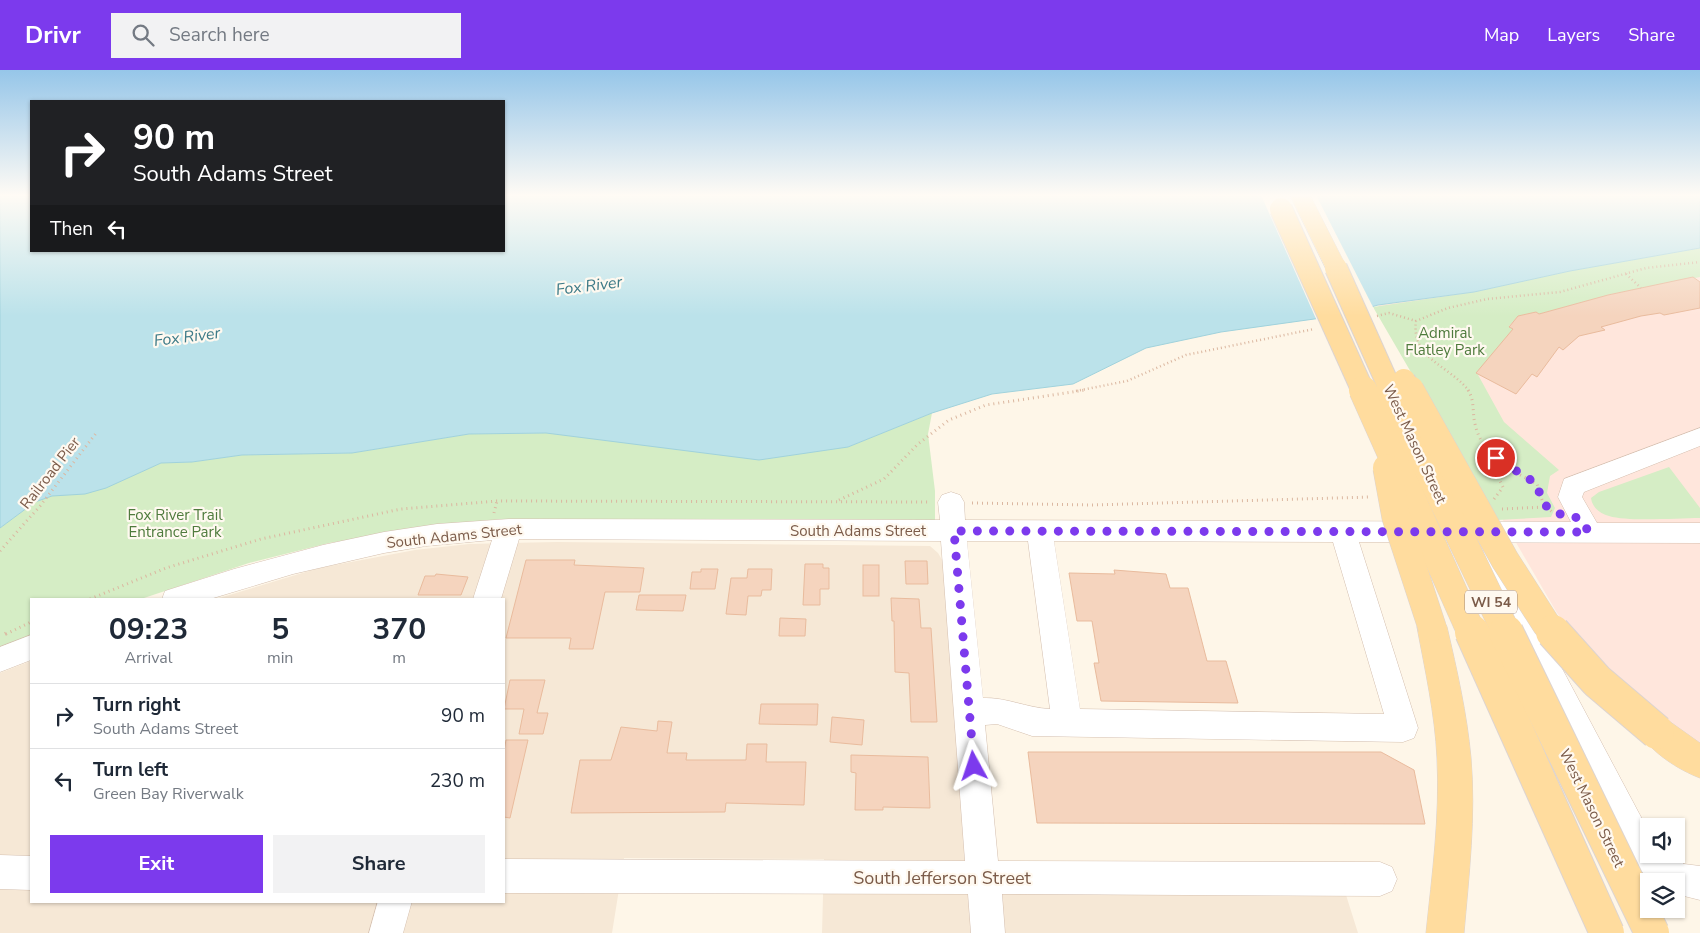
<!DOCTYPE html>
<html lang="en">
<head>
<meta charset="utf-8">
<style>
	body { margin:0; font-family:"Nunito Sans",sans-serif; background:#f2f2f3; color:#1f2937; height:100vh; display:flex; flex-direction:column; font-size:19px; white-space:nowrap }
	* { box-sizing:border-box; margin:0 }
	p { font-size:16px; color:#747a83 }
	.icon { flex:none; width:28px; height:28px; fill:none; stroke:currentColor; stroke-width:2; stroke-linecap:round; stroke-linejoin:round }
	.map { position:relative; flex:1; overflow:hidden }
	.details { position:absolute; left:30px; top:528px; width:475px; height:305px; display:flex; flex-direction:column; background:#fff; border-radius:0px; box-shadow:0 1px 4px #0004 }
	.details>* { flex:none }
	.guide { position:absolute; left:30px; top:30px; width:475px; height:152px; border-radius:0px; box-shadow:0 1px 4px #0004; background:#202124; color:#fff; overflow:hidden }
	.fabs { position:absolute; left:1640px; top:748px; display:grid; gap:10px }
	.fabs a { display:grid; place-items:center; width:45px; height:45px; border-radius:0px; background:#fff; box-shadow:0 1px 4px #0004; font-size:25px }
	.pin { position:absolute; display:grid; place-items:center; width:42px; height:42px; color:#fff; margin:-21px; border:2px solid #fff; border-radius:50%; box-shadow:0 1px 5px #0007 }
	.me { position:absolute; width:55px; margin:-28px; rotate:355deg; stroke-linejoin:round; filter:drop-shadow(0 0 4px #0008) }
	.turn { display:flex; align-items:center; gap:18px; height:105px; padding:0 20px; font-size:22px }
	.turn .icon { width:65px; height:65px; stroke-width:2.5 }
	.turn b { display:block; font-size:35px; line-height:42px }
	.then { display:flex; align-items:center; height:48px; padding:0 20px; background:#0003; gap:10px; font-size:19px }
	.eta { display:flex; justify-content:space-evenly; align-items:center; height:85px; text-align:center }
	.eta b { font-size:30px; font-weight:700; line-height:35px }
	.cta { display:flex; gap:10px; margin-top:auto; padding:10px 20px }
	.cta a { flex:1; height:58px; border-radius:0px; background:#7c3aed; color:#fff; font-size:20px; font-weight:700; line-height:58px; text-align:center }
	.cta a+a { background:#f2f2f3; color:#1f2937 }
	ul { padding:0; list-style:none }
	li { display:flex; align-items:center; gap:15px; height:65px; padding:0 20px; border-top:1px solid #e0e1e3 }
	li div { flex:1 }
	li b { display:block; font-size:19px }
	li em { font-style:normal }
	header { display:flex; align-items:center; gap:30px; box-sizing:border-box; height:70px; padding:0 25px; background:#7c3aed; color:#fff }
	header strong { font-size:24px }
	nav { display:flex; gap:28px; margin-inline-start:auto; font-size:18px }
	.search { width:350px; height:45px; background:#f2f2f3; display:flex; align-items:center; gap:12px; box-sizing:border-box; padding:0 18px; border-radius:0px; color:#747a83; font-size:19px }
	.map>svg:first-child { display:block }
	.residential { fill:#f6e8d6 }
	.commercial { fill:#ffe6dc }
	.green { fill:#d5edc5 }
	.water { fill:#bbe2ea; stroke:#a0d2dc }
	.pier { fill:#fef6e8 }
	.building { fill:#f5d4be; stroke:#e9bb9d }
	.lines { fill:none; stroke-linecap:round; stroke-linejoin:round }
	.minor-casing { stroke:#d4bfaf; stroke-width:1 }
	.major-casing { stroke:#ddd4d0; stroke-width:1 }
	.path-far2 { stroke:#dbb7a0; stroke-width:2.5; stroke-dasharray:1 3; stroke-linecap:butt }
	.path-far1 { stroke:#dbb7a0; stroke-width:3; stroke-dasharray:1 4; stroke-linecap:butt }
	.path { stroke:#dbb7a0; stroke-width:4; stroke-dasharray:1 4.5; stroke-linecap:butt }
	.minor { fill:#fff; fill-rule:evenodd }
	.major { fill:#ffdc9e; fill-rule:evenodd }
	.major-bridge-far2-casing { stroke:#ddd4d0; stroke-width:24; stroke-linecap:butt }
	.major-bridge-far1-casing { stroke:#ddd4d0; stroke-width:29; stroke-linecap:butt }
	.major-bridge-casing { stroke:#ddd4d0; stroke-width:36; stroke-linecap:butt }
	.major-bridge-far2 { stroke:#ffdc9e; stroke-width:22 }
	.major-bridge-far1 { stroke:#ffdc9e; stroke-width:28 }
	.major-bridge { stroke:#ffdc9e; stroke-width:34 }
	.route { stroke:#7c3aed; stroke-width:9; stroke-dasharray:0 16.2 }
	.labels { text-anchor:middle; dominant-baseline:central; stroke-width:4.5; stroke-linejoin:round; paint-order:stroke }
	.shield { fill:#fff9f0; stroke:#a38a7b; stroke-width:1 }
	.shield-label { font-size:14px; font-weight:bold; fill:#7b5b49 }
	.park-label { font-size:15px; fill:#4f7b3d; stroke:#fff9f0 }
	.street-label { font-size:15px; fill:#7b5b49; stroke:#fff9f0 }
	.water-label { font-size:16px; font-style:italic; fill:#3e7b88; stroke:#fff9f0 }
	.near-street-label { font-size:18px; fill:#7b5b49; stroke:#fff9f0 }
</style>
</head>
<body>
<header>
<strong>Drivr</strong>
<div class="search"><svg class="icon" aria-label="search" viewBox="0 0 24 24"><circle cx="10" cy="10" r="6"/><path d="M15 15l6 6"/></svg>Search here</div>
<nav><a>Map</a><a>Layers</a><a>Share</a></nav>
</header>
<div class="map">
<svg width="1700" height="863" viewBox="0 0 1700 863">
	<rect width="100%" height="100%" fill="#fef6e8"/>
	<path class="residential" d="M557,472L930,476L938,483L945,495L968,821L1346,825L1358,863H822L824,789L624,788L612,863H0V603L31,591V831H504V529H216L319,498L415,480L469,474Z"/>
	<path class="commercial" d="M1700,178V692L1602,599L1557,543L1378,235L1474,222Z"/>
	<g class="green">
		<path d="M1700,178V207L1612,224L1539,244L1536,242L1518,246L1509,256L1513,259L1477,303L1504,352L1559,400L1550,406L1547,423L1555,438L1551,447L1497,450L1373,237L1474,222L1570,201Z"/>
		<path d="M932,343L928,364L935,421V450L503,449L445,454L329,473L249,493L141,529H31V566L0,577V458L35,432L93,358L105,418L161,393L192,392L242,385L352,383L469,364L546,363L848,377Z"/>
		<path d="M1669,397L1700,438V448C1678,448 1628,452 1609,446C1600,444 1592,437 1591,428L1599,422Z"/>
	</g>
	<path class="water" d="M0,125H31V181H504V125H1700V178L1570,201L1474,222L1378,235L1343,245L1221,262L1146,278L1073,314L992,324L932,343L848,377L759,390L546,363L469,364L352,383L242,385L192,392L161,393L106,418L85,424L52,426L35,432L0,458Z"/>
	<path class="pier" d="M1261,125H1316L1374,239L1344,247L1317,251Z"/>
	<g class="building">
		<path d="M1693,207L1700,212V238L1664,245L1660,243L1641,246L1601,257L1605,260L1579,266L1563,280L1559,277L1537,307L1532,304L1516,324L1476,303L1513,259L1509,257L1518,246L1536,242L1539,244L1608,225Z"/>
		<path d="M526,490H575L574,495L644,498L640,522H605L593,579H569L571,568H506Z"/>
		<path d="M905,491H927L928,514H906Z"/>
		<path d="M805,494H823V498H829V519H820V535H803Z"/>
		<rect x="863" y="495" width="16" height="31"/>
		<path d="M701,499H718L715,519H690L692,502H701Z"/>
		<path d="M748,499H772L771,520H762L761,526H748L746,545L726,544L731,508H747Z"/>
		<path d="M1114,500L1166,504L1170,518H1188L1207,591H1226L1238,633L1101,631L1094,593H1099L1092,551H1077L1069,503L1115,504Z"/>
		<path d="M436,504L468,507L461,525H418L425,506H435Z"/>
		<path d="M639,525H686L683,541L636,540Z"/>
		<path d="M891,528L919,529L921,558H931L937,652H911L909,603L895,602L894,551H892Z"/>
		<path d="M780,548L806,549L805,566H779Z"/>
		<path d="M510,610H545L537,643H548L543,664H519L524,639H504Z"/>
		<path d="M761,634H818L817,655L759,654Z"/>
		<path d="M832,647L864,650L862,675L830,672Z"/>
		<path d="M658,651L672,652L667,683H687L686,690H746L747,674H767L766,692H806L804,735L726,733L725,742L571,743L580,690H611L621,657L657,661Z"/>
		<path d="M506,670H528L510,748L504,747V681Z"/>
		<path d="M1028,682H1381L1414,700L1425,754L1037,753Z"/>
		<path d="M851,685L928,687L930,738L883,737V740H855L856,703L851,702Z"/>
	</g>
	<g class="lines">
		<g class="minor-casing">
			<g id="minor">
				<path d="M1700,358V376L1584,422L1582,427L1597,453H1700V473L1359,472L1418,658L1414,668L1403,672L1032,666L997,654L985,655L998,791L1380,792L1392,797L1397,809L1392,821L1380,826L1002,824L1005,863H971L968,824L504,823V789L965,791L941,471L519,469L501,529H473L492,470L426,476L384,483L293,504L210,529H162L165,521L234,499L323,475L384,462L437,454L509,449L940,450L938,432L942,425L951,422L960,425L964,432L965,450L1571,452L1558,427L1564,409ZM967,471H1028L1050,639C1027,638 1006,627 983,628ZM1054,471L1333,472L1384,644L1080,639Z"/>
				<path d="M1491,478L1500,482L1649,762V784H1670L1684,794L1700,796V830L1676,824V811H1652L1626,787L1478,489L1482,482Z"/>
				<path d="M31,565V590L0,602V577Z"/>
				<path d="M0,785L31,786V820L0,819Z"/>
				<path d="M378,831H412L403,863H369Z"/>
			</g>
		</g>
		<g class="major-casing">
			<g id="major">
				<path d="M1290,125H1310L1347,198L1344,203L1336,205L1328,203Z"/>
				<path d="M1432,544L1443,548L1447,557C1457,600 1467,644 1471,688C1476,746 1469,805 1464,863H1426C1432,805 1440,747 1437,688C1435,644 1425,600 1417,557L1421,548Z"/>
				<path d="M1657,647L1669,651L1700,673V708C1679,700 1650,682 1640,662L1645,651Z"/>
			</g>
		</g>
		<g class="path-far2">
			<path d="M1626,204L1641,218"/>
			<path d="M1377,246L1389,243L1416,251"/>
			<path d="M1076,321L1127,311L1186,285L1314,259"/>
			<path d="M1469,321C1449,295 1411,289 1416,251L1448,238L1487,229L1560,222L1646,198L1700,192"/>
		</g>
		<g class="path-far1">
			<path d="M1468,320C1475,331 1472,342 1475,354C1481,384 1512,401 1537,414L1543,433L1553,443"/>
			<path d="M1494,429L1503,417L1492,396L1496,388"/>
			<path d="M839,430L884,409L918,374L949,350L986,335L1085,320"/>
			<path d="M972,433L1092,435L1371,427"/>
			<path d="M1502,439L1546,437"/>
			<path d="M494,443L497,431"/>
			<path d="M0,481L40,436L97,362"/>
			<path d="M90,529L166,498L261,469L401,439L497,431L931,432"/>
			<path d="M6,564L31,552"/>
		</g>
		<path class="path" d="M5,564L9,562"/>
		<use href="#minor" class="minor"/>
		<use href="#major" class="major"/>
		<g class="major-bridge-far2-casing">
			<g id="major-bridge-far2">
				<path d="M1281,139L1363,321"/>
				<path d="M1336,198L1391,321"/>
				<path d="M1404,310L1410,321"/>
			</g>
		</g>
		<g class="major-bridge-far1-casing">
			<g id="major-bridge-far1">
				<path d="M1363,320L1472,564"/>
				<path d="M1390,320L1507,564"/>
				<path d="M1410,320L1505,490L1546,554L1555,564"/>
				<path d="M1387,398L1396,447L1432,557"/>
			</g>
		</g>
		<g class="major-bridge-casing">
			<g id="major-bridge">
				<path d="M1472,562L1607,863"/>
				<path d="M1506,562L1652,863"/>
				<path d="M1553,562L1597,611L1657,662"/>
			</g>
		</g>
		<use href="#major-bridge-far2" class="major-bridge-far2"/>
		<use href="#major-bridge-far1" class="major-bridge-far1"/>
		<use href="#major-bridge" class="major-bridge"/>
	</g>
	<linearGradient id="sky" x2="0" y2="1"><stop stop-color="#96c6e9"/><stop offset="0.51" stop-color="#fffbf5"/><stop offset="1" stop-color="#fffbf5" stop-opacity="0"/></linearGradient>
	<rect width="1700" height="246" fill="url(#sky)"/>
	<g class="lines">
		<path class="route" d="M974,696L954,461L1589,462L1579,448C1553,443 1544,443 1537,414L1496,388"/>
	</g>
	<g class="labels">
		<rect class="shield" x="1465" y="520.5" width="52" height="23" rx="4"/>
		<g class="shield-label">
			<text x="1491" y="532">WI 54</text>
		</g>
		<g class="park-label">
			<text x="1445" y="263">Admiral<tspan x="1445" dy="17">Flatley Park</tspan></text>
			<text x="175" y="445">Fox River Trail<tspan x="175" dy="17">Entrance Park</tspan></text>
		</g>
		<g class="street-label">
			<text transform="translate(1415 374) rotate(65)">West Mason Street</text>
			<text transform="translate(50 403) rotate(-52)">Railroad Pier</text>
			<text x="858" y="461">South Adams Street</text>
			<text transform="translate(454 466) rotate(-6)">South Adams Street</text>
			<text transform="translate(1592 738) rotate(64)">West Mason Street</text>
		</g>
		<g class="water-label">
			<text transform="translate(589 216) rotate(-7)">Fox River</text>
			<text transform="translate(187 267) rotate(-7)">Fox River</text>
		</g>
		<g class="near-street-label">
			<text x="942" y="808">South Jefferson Street</text>
		</g>
	</g>
</svg>
<div class="fabs">
<a><svg class="icon" aria-label="sound" viewBox="0 0 24 24"><path d="M4 9h4l5-4v14l-5-4H4zM17 9q2 3 0 6"/></svg></a>
<a><svg class="icon" aria-label="layers" viewBox="0 0 24 24"><path d="M12 4l9 5-9 5-9-5zM3 14l9 5 9-5"/></svg></a>
</div>
<div class="pin" style="left:1496px;top:388px;background:#d93025"><svg class="icon" aria-label="arrive" viewBox="0 0 24 24"><path d="M6 21V4h12l-3 4 3 4H6"/></svg></div>
<svg class="me" style="left:974px;top:696px" viewBox="-20 -20 40 40"><path d="M0-17L14 15 0 8-14 15z" fill="#7c3aed" stroke="#fff" stroke-width="4"/></svg>
<div class="guide">
<div class="turn"><svg class="icon" aria-label="right" viewBox="0 0 24 24"><path d="M7 20v-9h11M14 6l5 5-5 5"/></svg><div><b>90 m</b>South Adams Street</div></div>
<div class="then">Then<svg class="icon" aria-label="left" viewBox="0 0 24 24"><path d="M17 20v-9H6M10 6l-5 5 5 5"/></svg></div>
</div>
<section class="details">
<div class="eta">
<div><b>09:23</b><p>Arrival</p></div>
<div><b>5</b><p>min</p></div>
<div><b>370</b><p>m</p></div>
</div>
<ul>
<li><svg class="icon" aria-label="right" viewBox="0 0 24 24"><path d="M7 20v-9h11M14 6l5 5-5 5"/></svg><div><b>Turn right</b><p>South Adams Street</p></div><em>90 m</em></li>
<li><svg class="icon" aria-label="left" viewBox="0 0 24 24"><path d="M17 20v-9H6M10 6l-5 5 5 5"/></svg><div><b>Turn left</b><p>Green Bay Riverwalk</p></div><em>230 m</em></li>
</ul>
<div class="cta"><a>Exit</a><a>Share</a></div>
</section>
</div>
</body>
</html>
